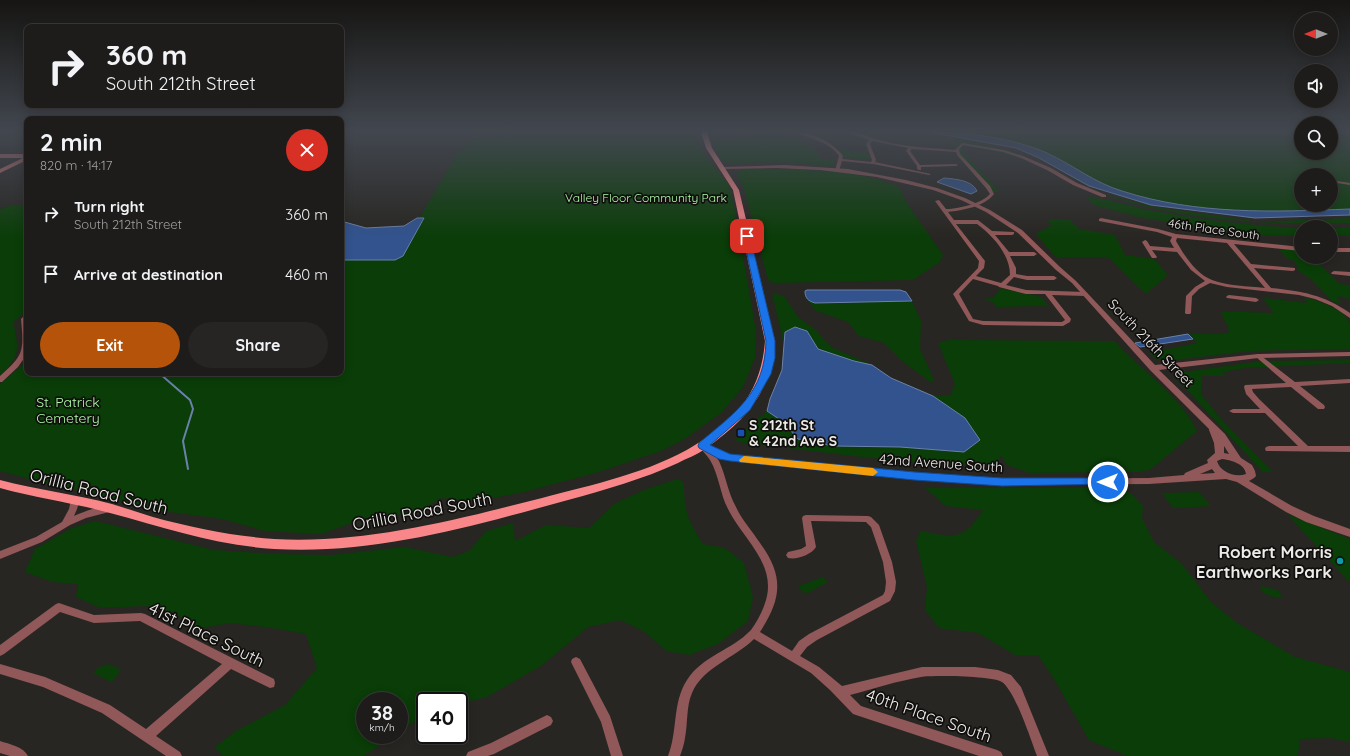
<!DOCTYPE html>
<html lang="en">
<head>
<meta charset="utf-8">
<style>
	body { margin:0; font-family:Quicksand,sans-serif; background:#262523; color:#f1f3f6; height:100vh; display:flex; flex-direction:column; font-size:15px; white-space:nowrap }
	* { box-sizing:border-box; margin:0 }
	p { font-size:13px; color:#a1a1a2 }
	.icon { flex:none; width:22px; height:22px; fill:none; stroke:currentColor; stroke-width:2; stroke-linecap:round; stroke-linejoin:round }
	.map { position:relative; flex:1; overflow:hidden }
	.sheet { position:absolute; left:24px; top:116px; width:320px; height:260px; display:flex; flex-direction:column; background:#1e1c1a; border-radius:8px; box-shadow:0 2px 10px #0003,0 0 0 1px #3c3a39 }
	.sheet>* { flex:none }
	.top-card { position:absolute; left:24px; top:24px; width:320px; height:84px; border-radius:8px; box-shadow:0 2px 10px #0003,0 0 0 1px #3c3a39; background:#1e1c1a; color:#f1f3f6; overflow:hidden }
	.needle { width:26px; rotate:270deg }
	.controls { position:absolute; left:1294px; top:12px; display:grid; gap:8px }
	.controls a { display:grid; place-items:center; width:44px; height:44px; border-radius:50%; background:#1e1c1a; box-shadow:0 2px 10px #0003,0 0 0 1px #3c3a39; font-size:20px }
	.speed { position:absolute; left:356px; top:692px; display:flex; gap:8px; font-size:20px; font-weight:700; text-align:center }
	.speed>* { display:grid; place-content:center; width:52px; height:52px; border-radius:50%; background:#1e1c1a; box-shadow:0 2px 10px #0003,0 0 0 1px #3c3a39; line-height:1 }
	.speed small { font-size:10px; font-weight:400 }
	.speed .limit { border:2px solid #111; border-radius:6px; background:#fff; color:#111 }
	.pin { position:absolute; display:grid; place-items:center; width:34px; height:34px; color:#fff; margin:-17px; border-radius:8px; box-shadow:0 2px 6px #0006 }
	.me { position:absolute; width:44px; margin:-22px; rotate:270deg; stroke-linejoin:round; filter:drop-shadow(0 0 3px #0008) }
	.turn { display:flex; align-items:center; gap:14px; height:84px; padding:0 16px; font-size:18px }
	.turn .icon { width:52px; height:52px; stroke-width:2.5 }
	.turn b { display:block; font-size:28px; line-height:34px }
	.round { display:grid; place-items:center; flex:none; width:42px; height:42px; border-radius:21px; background:#262523 }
	.summary { display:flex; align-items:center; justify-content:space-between; height:68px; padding:0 16px }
	h1 { font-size:24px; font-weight:700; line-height:30px }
	.primary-button { display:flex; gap:8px; margin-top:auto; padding:8px 16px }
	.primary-button a { flex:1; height:46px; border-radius:24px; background:#b45309; color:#fff; font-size:16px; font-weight:700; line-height:46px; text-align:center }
	.primary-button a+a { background:#262523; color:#f1f3f6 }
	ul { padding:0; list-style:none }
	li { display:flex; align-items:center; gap:12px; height:60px; padding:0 16px }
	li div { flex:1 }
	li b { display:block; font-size:15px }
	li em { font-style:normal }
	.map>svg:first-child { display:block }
	.green { fill:#0a3d08; fill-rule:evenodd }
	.water { fill:#32538e; stroke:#6a81a9 }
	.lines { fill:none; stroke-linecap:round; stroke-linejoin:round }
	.stream { stroke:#6a81a9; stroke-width:2 }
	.minor { fill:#905858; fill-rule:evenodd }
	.tertiary { fill:#905858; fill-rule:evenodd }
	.secondary { fill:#cb7274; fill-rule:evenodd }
	.primary { fill:#f98689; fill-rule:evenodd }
	.route { fill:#1a73e8; stroke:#114b97 }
	.slow { fill:#f59e0b }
	.transit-dot { fill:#1a4fb4; stroke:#100f0d; stroke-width:1.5 }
	.culture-dot { fill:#0f9aa8; stroke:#100f0d; stroke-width:1.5 }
	.labels { text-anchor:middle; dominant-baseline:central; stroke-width:3.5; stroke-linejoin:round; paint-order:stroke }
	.far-park-label { font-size:12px; fill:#adfaa7; stroke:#100f0d }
	.far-street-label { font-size:12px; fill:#ecebe8; stroke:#100f0d }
	.street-label { font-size:14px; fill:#ecebe8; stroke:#100f0d }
	.park-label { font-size:14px; fill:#adfaa7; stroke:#100f0d }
	.poi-label { font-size:14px; font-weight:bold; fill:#ecebe8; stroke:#100f0d; text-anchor:start }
	.near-street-label { font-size:17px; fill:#ecebe8; stroke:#100f0d }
	.near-poi-label { font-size:17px; font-weight:bold; fill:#ecebe8; stroke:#100f0d; text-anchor:end }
</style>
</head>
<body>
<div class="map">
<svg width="1350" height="756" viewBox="0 0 1350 756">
	<rect width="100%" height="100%" fill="#282622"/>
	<g class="green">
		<path d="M499,132H699L698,142L706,157L729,185L734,206L756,331L755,358L743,387L722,412L686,438L661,451L599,472L524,492L478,501L441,498L415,513L369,517L321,534L265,531L222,519L148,509L88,491L55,486L0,471V384L26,362L27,373H341V260H395L458,152L464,149L470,137L481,136L493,140Z"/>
		<path d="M747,132H775L808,145L818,153V158L833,160L835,161L833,166L781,162L731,163L724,161L718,154L712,141L748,140Z"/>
		<path d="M955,132H1301V153H1331V132H1350V209C1274,213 1195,215 1122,191C1094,182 1072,164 1046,153C1018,140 984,138 955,132ZM1301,175H1331V205H1301Z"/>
		<path d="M958,139L1018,153L1014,156L964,145L962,151L1000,192H994L956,151H953Z"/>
		<path d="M837,147L853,151L867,152L871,160L844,158V154Z"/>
		<path d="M792,169C827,172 866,172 899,187L906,202L943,255L940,262L913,280L774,283L768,280L744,188L736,175L742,170Z"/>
		<path d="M1102,194L1155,207L1261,222L1350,218V223C1270,226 1178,220 1102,194Z"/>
		<path d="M1086,197C1109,198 1131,207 1154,211C1203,220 1252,226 1301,228V236L1265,235L1219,230L1138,217L1094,205Z"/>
		<path d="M11,205H27V311L13,322C19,347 21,357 0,375V209Z"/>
		<path d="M1046,219H1069L1079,229L1115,235L1125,255L1154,259L1168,275L1146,294L1108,257H1056L1037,236V233L1052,225Z"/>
		<path d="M1350,227V236H1331V228Z"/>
		<path d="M1278,249L1296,250L1306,260L1317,261L1339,284L1350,285V299L1339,296L1337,299L1342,304L1333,302L1311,279L1297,270L1299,268L1293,260L1288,259Z"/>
		<path d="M1001,288L1041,297L1049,306L996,307L994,303L983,299L993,298Z"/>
		<path d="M772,293L784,296L798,317L816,330L824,340L833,348L872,365L854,361L818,349L807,331L795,327L785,332L783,341Z"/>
		<path d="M1304,297C1318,301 1347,309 1350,326C1350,334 1350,342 1350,349L1250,351L1166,361L1156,359L1149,353L1197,343L1188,334H1227L1229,329L1220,311L1274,313L1263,298L1307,303Z"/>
		<path d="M807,300L815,303L912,301L921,321L920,349L935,382H930L901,360L884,343L859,336L848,322L816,311Z"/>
		<path d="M949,340L1115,341C1141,371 1180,395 1197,431L1151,469L1140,472L1030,473L1007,465L1001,455L998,462C973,468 948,464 922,463C861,458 800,449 738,442L736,440L738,436L767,411L782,421L798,439L964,452L980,440L965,418L933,396H950L955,384L938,343Z"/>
		<path d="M1350,360V363L1245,368L1222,372L1227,376H1202L1201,394L1221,419L1273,472H1263L1173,375L1176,373L1263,361Z"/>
		<path d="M678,479L684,483C684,511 688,521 703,544L725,548L744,563L753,597L748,621L718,644L689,655L666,651L645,632L620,620L588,627L541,666L487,697L459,704V701H425V715L399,732V701H365V735H394L364,756H223L215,747L236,731L285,705L317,668L306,634L272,628L230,623L197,629L174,612L145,606L100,608L76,597L78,584L52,582L25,572L35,549L72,528L95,521L214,550L277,554L331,555L405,547L452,557L469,551L486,531L513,523L515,541L546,525L589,528L614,504L646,489Z"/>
		<path d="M925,488H1107L1131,493L1143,506L1142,518L1154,542L1182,564L1211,602L1237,623L1295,657L1350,672V742L1330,738L1300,739L1298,756H1127L1089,740L1054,679L1038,655H1015L978,633L939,628L925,610L927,587L916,540L921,531C954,537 963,542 983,510L946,506Z"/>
		<path d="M1199,492L1211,506L1173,508L1162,493Z"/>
		<path d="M1287,514L1350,539V583Z"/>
		<path d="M823,577L828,582L808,593L807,592L804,594L798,586Z"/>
		<path d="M1262,586L1277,590L1283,597C1272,598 1266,596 1260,588Z"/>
		<path d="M109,664L120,669L118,675L111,682L93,673L99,667Z"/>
	</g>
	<g class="water">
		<path d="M929,132C965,132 1014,138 1047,153C1073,165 1095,183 1122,191C1197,215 1273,212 1350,209V215L1255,218L1151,205L1089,186L1039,158L1016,148Z"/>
		<path d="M944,178C955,179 972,180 977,191L971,194L937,182Z"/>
		<path d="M417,218H424L403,256L395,260H341V221L366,228L404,226Z"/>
		<path d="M807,290H900L906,292L912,301L815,303C808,301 805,298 805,291Z"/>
		<path d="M795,327L807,331L818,349L854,361L872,365L891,378L933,396L965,418L980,440L964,452L900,447L833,446L798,439L782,421L767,411L770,399L782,370L785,332Z"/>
		<path d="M1188,334L1193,339L1140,347L1135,343Z"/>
	</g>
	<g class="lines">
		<path class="stream" d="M159,373L190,400L193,409L183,441L188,469"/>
		<g class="minor">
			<path d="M796,132C812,132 834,143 843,156L842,159L871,162L872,160L866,144L869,140L847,132C860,132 874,139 887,142C909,147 932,148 955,150L962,143L1004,150L1023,156L1051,168L1077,183L1106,195V197H1102L1073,185L1047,170L1021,158L1003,152L963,145L959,149L960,154L990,186L994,194C984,207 963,210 948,212L954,220H978L992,231L1014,232V234L1012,235H995L1009,252H1034L1037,254L1034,256H1010L1016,268V274L1027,276H1054L1057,278L1054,280H1027L1014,277L1006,285L1026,290L1085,292L1088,294L1085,296L1052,295L1071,319L1070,322L1063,326L983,325L969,321L953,294L978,268L979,261L935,201L939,200L946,209H950C963,207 981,204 990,194L986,188L957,155L956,152L912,149L910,151L920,165L956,164L958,165L956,166L921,167V170H919L917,169V166L906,151L908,148L872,141L870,144L876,160L875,162L931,174L929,175L873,164L842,161L839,171L837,172L835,171L839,156C829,141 811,140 796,132ZM956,224H977C992,235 1010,254 1010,275L1001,283L976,276L984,268L985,261ZM973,279L998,286L999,287L1026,294H1045L1065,320L1062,322L983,321L973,319L959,294Z"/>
			<path d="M1331,180L1350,183V185L1331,182Z"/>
			<path d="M1101,218L1158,229L1176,234L1301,247V251L1234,244L1251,264L1295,268V270L1293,271L1254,268L1271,288C1302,291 1324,295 1350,313V318L1332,306L1315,299L1299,295L1227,287L1210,283L1199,289L1192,296L1191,313L1190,314H1186L1185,313L1186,296L1195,287L1205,281L1191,270L1177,252L1152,250L1157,257L1156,258H1152L1142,242L1145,240L1147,241L1150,246L1174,248L1170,241L1172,237L1157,232L1099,221V219ZM1177,238L1227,243L1265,288C1247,286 1228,286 1212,280C1196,274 1184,255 1176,241Z"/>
			<rect x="1331" y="248" width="19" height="4"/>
			<path d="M1334,271L1350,272V276L1332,274L1331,273Z"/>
			<path d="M1229,295L1256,298L1259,300L1256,302L1227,298L1226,297L1227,296Z"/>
			<path d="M27,314V354L18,367L2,382H0V376C24,355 24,351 21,319L25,315Z"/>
			<path d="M1258,354L1260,355L1295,382L1350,379V383L1300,386L1324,405L1325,407L1324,409H1318L1291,387L1252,389L1253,392L1259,399L1308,446H1350V452L1266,451L1265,449L1266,447L1269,446H1298L1265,413H1233L1229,411L1233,409H1260L1246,394L1244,387L1245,385L1286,383L1256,357L1255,356L1256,355Z"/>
			<path d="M703,443L706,444C710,450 715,455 719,461C726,476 728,493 736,507C742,520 752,531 760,543C784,576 782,598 760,632L792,651L799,641L809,634L883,595L885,591L886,582L883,562L871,527L866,522L811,521L816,547C811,555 797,560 788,558L786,555L788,552L801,549L806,546L802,518L803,516L806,515L868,516L871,517L879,525L892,562L896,582L895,591L890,601L817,640L807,647L800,656L819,667L842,686L922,667H975L998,670L1011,675L1021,687L1049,756H1037C1031,740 1015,691 1002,682C993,676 933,675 921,677C897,681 873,689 850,695L861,706L997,750L1001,752L1003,756H979L853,714L830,690L811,673L754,639C735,658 703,667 692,693C686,707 688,723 685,738C684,745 682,750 680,756H668C678,731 672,703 687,680C702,656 732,650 751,630C756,623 761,614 764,606C780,566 744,541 728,509C720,494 719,475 710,460C707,455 702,451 699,446L700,444Z"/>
			<path d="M74,499L77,500C80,505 76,511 74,516C83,512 103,504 113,507L114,509L113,511L86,518L70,525L42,542L0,559V551L36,537L62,522L69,509L71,500Z"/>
			<path d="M59,603L94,615L141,613L145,614L274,679L275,683L274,687L270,688L231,669L156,736L180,752L182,756H166L102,713L43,687L0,674V664L45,677L110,705L146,729L222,664L140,621L94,623L60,612L4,654L0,656V645L56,604Z"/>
			<path d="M576,657L580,659L610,716L623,756H611L601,722L571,662L572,659Z"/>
			<path d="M547,715L551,717L553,721L551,725L494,754L488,756H466L468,752L491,743Z"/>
			<path d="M0,741C9,744 24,747 28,756H10L0,753Z"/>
		</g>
		<path class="tertiary" d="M784,165L848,169L906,180L937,188L965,198L990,210L1022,230L1060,267L1076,281L1155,365L1258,354L1350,352V356L1258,358L1159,370L1225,434L1241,458L1252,465L1255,471L1256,476L1254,478L1249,481L1292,506L1314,516L1350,529V537L1306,522L1286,512L1237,482L1226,479L1149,484L1002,485L932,481L738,462L719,458L700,448L699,446L700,444L703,443L724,453L738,456L932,475L1002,479L1149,478L1184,475L1185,473L1208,463L1207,460L1215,453L1214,443L1209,430V429L1150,370L1072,283L1056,270L1018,233L986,212L961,200L933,190L877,177L820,170L776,168L723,169L721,168L723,167ZM1224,446L1229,454L1224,453ZM1222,459C1231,460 1245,464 1246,474C1235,478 1220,472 1217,461ZM1212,469L1215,473L1200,474Z"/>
		<path class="secondary" d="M0,154H27V160L0,173V169L23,158H0Z"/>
		<path class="primary" d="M701,132H707L712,148L739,190L775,341C771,393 746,420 705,449C697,455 687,458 678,463C643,479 605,490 568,500C473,526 374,555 274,549C215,545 166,528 110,513C74,503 36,498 0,488V480C37,490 75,494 112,504C126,508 139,513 153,517C193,528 233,536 274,539C365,544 455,520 542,498C591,485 652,472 695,445C737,419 761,392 765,341L733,190L706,148Z"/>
	</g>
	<linearGradient id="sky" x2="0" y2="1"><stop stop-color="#161513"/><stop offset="0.55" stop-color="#42474f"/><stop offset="1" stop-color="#42474f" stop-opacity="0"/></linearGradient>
	<rect width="1350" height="238" fill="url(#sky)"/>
	<path class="route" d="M747,234L750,236L775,341V358L771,374L750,410L710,445L730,454L914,472L1002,478H1108L1112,479L1113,482L1112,484L1002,486L914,480L730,461L719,459L699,448L698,446L699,443C736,412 765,393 766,341L743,236Z"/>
	<path class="slow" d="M744,456L873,468L878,472L873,476L740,462L739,460Z"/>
	<rect class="transit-dot" x="737" y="429" width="8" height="8" rx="2"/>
	<circle class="culture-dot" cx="1340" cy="561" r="4"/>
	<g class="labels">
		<g class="far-park-label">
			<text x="646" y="197">Valley Floor Community Park</text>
		</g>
		<g class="far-street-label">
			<text transform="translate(1214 229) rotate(8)">46th Place South</text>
		</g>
		<g class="street-label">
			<text transform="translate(1151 343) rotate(46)">South 216th Street</text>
			<text transform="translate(941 463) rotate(4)">42nd Avenue South</text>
		</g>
		<g class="park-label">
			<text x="68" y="402">St. Patrick<tspan x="68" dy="16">Cemetery</tspan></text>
		</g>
		<g class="poi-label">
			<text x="749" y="425">S 212th St<tspan x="749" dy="16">&amp; 42nd Ave S</tspan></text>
		</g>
		<g class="near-street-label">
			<text transform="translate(99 491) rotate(14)">Orillia Road South</text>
			<text transform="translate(422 511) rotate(-11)">Orillia Road South</text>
			<text transform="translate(207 634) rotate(26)">41st Place South</text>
			<text transform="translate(929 715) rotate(19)">40th Place South</text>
		</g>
		<g class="near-poi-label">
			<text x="1332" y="551">Robert Morris<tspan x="1332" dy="20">Earthworks Park</tspan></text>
		</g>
	</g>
</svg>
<div class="controls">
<a><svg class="needle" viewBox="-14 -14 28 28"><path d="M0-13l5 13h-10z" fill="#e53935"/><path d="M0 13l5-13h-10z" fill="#a1a1a2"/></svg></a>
<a><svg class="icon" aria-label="sound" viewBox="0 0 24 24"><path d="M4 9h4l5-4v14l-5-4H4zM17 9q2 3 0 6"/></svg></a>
<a><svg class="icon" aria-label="search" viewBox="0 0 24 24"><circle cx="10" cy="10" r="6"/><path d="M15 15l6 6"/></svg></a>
<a>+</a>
<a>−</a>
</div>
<div class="speed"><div>38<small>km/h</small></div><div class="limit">40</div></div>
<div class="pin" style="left:747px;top:236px;background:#d93025"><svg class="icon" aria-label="arrive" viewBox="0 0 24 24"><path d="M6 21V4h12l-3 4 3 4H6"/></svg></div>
<svg class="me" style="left:1108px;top:482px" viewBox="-20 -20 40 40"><circle r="17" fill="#1a73e8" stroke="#fff" stroke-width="3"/><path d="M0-11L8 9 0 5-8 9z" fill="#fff"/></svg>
<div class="top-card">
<div class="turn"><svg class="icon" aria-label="right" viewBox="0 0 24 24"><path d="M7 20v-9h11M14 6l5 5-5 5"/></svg><div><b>360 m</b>South 212th Street</div></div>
</div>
<section class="sheet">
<div class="summary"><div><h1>2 min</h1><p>820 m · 14:17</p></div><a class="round" style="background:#d93025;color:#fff"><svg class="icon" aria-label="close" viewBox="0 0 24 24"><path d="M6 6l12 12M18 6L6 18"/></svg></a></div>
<ul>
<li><svg class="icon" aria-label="right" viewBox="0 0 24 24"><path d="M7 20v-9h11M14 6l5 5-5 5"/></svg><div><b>Turn right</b><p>South 212th Street</p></div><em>360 m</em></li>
<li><svg class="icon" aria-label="arrive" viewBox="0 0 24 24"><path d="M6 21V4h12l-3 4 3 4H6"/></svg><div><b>Arrive at destination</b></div><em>460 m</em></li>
</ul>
<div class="primary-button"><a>Exit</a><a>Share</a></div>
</section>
</div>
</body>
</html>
